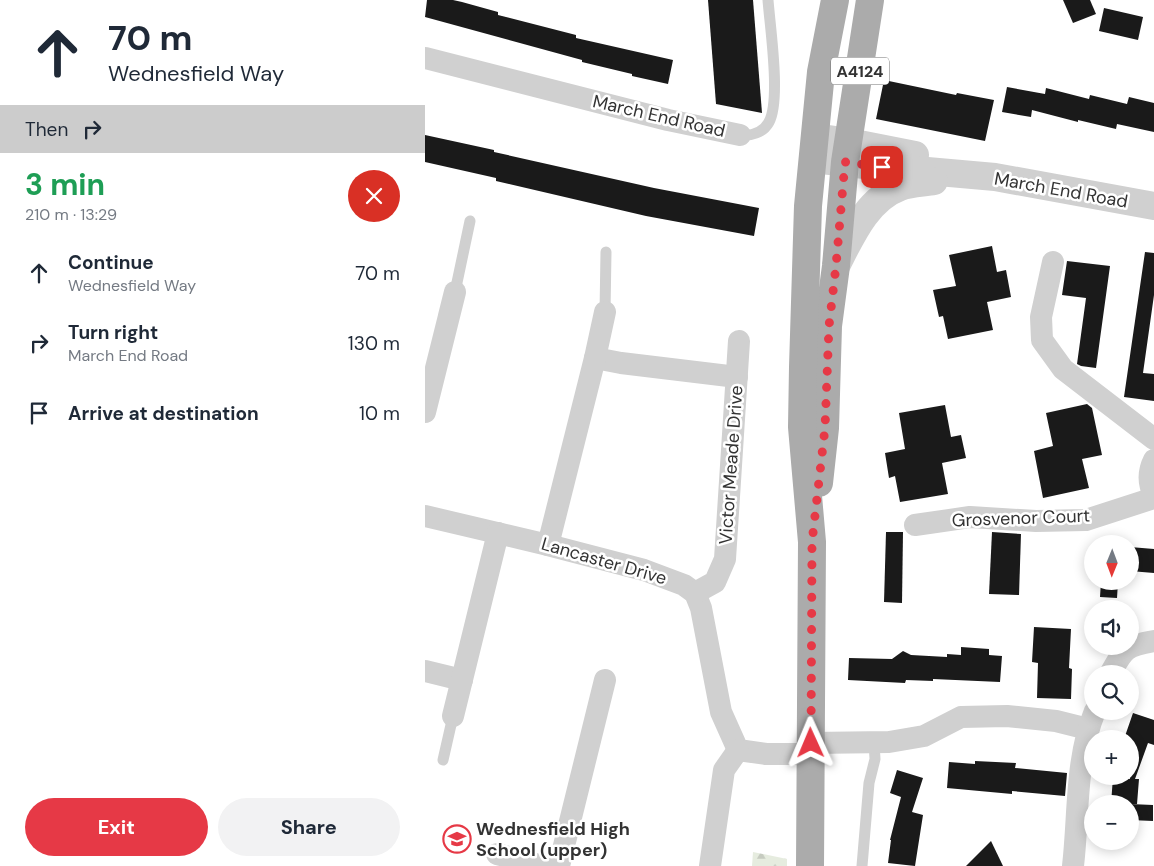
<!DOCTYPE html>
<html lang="en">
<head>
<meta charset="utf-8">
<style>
	body { margin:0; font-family:"DM Sans",sans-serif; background:#f2f2f3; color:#1f2937; height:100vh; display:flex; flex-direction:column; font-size:19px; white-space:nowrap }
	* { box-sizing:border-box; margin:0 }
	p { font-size:16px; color:#747a83 }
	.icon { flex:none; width:28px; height:28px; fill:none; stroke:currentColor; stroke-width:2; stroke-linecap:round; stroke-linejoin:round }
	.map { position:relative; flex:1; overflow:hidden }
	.sheet { display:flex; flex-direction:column; background:#fff; width:425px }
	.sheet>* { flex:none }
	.hud { background:#fff; color:#1f2937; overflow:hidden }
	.needle { width:32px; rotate:181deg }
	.tools { position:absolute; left:659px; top:535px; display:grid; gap:10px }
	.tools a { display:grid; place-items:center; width:55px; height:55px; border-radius:50%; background:#fff; box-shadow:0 2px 12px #0003; font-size:25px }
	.pin { position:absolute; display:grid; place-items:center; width:42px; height:42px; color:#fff; margin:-21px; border-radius:10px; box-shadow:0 2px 8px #0006 }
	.me { position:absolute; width:55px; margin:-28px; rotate:359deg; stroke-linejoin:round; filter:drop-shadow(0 0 4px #0008) }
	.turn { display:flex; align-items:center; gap:18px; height:105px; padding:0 25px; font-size:22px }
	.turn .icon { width:65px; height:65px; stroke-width:2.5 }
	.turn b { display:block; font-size:35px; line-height:42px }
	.then { display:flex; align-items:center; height:48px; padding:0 25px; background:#0003; gap:10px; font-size:19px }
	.round { display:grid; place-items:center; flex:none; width:52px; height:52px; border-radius:26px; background:#f2f2f3 }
	.summary { display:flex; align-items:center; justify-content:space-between; height:85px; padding:0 25px }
	h1 { font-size:30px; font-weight:700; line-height:38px; color:#1e9e55 }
	.action { display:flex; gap:10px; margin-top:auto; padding:10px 25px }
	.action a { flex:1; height:58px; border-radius:30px; background:#e63946; color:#fff; font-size:20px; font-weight:700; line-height:58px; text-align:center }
	.action a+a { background:#f2f2f3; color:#1f2937 }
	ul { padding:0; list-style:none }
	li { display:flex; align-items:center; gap:15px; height:70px; padding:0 25px }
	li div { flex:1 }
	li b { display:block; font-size:19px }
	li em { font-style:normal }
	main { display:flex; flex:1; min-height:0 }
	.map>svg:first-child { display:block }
	.forest { fill:url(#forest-firs) }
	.building { fill:#1a1a1a }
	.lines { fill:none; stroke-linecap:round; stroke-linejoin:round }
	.service { stroke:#d0d0d0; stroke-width:11 }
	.minor { stroke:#d0d0d0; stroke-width:22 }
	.tertiary { stroke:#d0d0d0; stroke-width:28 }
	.primary { stroke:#ababab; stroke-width:28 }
	.route { stroke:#e63946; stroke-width:9; stroke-dasharray:0 16.2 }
	.labels { text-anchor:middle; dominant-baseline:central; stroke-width:5; stroke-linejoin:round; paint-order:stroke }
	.shield { fill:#fff; stroke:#707070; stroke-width:1 }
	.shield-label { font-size:16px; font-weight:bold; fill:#333 }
	.street-label { font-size:18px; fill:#333; stroke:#fff }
	.poi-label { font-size:18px; font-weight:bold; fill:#333; stroke:#fff; text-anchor:start }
</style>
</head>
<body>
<main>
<section class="sheet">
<div class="hud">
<div class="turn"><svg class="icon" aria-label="ahead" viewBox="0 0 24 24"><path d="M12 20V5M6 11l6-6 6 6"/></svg><div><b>70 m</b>Wednesfield Way</div></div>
<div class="then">Then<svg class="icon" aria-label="right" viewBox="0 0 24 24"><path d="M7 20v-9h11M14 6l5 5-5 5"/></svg></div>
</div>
<div class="summary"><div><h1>3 min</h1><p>210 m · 13:29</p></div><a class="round" style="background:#d93025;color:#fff"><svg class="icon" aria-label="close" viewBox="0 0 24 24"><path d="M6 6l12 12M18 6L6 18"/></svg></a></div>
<ul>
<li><svg class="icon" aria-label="ahead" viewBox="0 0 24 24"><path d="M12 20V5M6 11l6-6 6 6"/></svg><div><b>Continue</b><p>Wednesfield Way</p></div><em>70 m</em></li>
<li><svg class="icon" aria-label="right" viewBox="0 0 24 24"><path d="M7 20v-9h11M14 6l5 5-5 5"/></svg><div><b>Turn right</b><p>March End Road</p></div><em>130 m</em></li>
<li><svg class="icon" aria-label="arrive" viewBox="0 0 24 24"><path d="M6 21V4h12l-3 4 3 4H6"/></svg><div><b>Arrive at destination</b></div><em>10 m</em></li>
</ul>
<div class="action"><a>Exit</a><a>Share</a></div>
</section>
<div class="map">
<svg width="729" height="866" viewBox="0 0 729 866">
	<defs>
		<pattern id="forest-firs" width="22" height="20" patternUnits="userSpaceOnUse" patternTransform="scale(1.25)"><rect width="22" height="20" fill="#e6ecdf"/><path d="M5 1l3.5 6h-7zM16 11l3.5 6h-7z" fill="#c6cbc0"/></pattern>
	</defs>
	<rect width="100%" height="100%" fill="#fff"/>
	<path class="forest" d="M328,852L362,859V866H327Z"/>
	<g class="building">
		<path d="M2,0H28L37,2L73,12V15L151,35V38L248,60L243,84L207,76V74L157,62V60L0,17Z"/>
		<path d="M283,0H328L337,113L291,104Z"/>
		<path d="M638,0H665L671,14L648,23Z"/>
		<path d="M679,8L718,17L713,40L674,31Z"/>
		<path d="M459,80L531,95L532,93L569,100L560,141L451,119Z"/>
		<path d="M582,87L620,94L621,88L664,99L665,95L702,104L704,97L729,103V132L692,124L691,129L653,120V122L607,110L606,117L577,112Z"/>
		<path d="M0,135L69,150V152L229,188L334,208L329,236L221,216L71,181V178L0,162Z"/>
		<path d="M567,246L572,272L581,270L586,297L562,302L568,330L523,339L518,316L514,317L508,290L531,286L524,255Z"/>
		<path d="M720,252L729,253V295L718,373L729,374V401L699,397Z"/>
		<path d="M642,261L685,266L671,368L656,366L652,364L661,298L637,295Z"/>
		<path d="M662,404L667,408L677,455L657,459L664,488L618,498L609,451L628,446L621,413Z"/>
		<path d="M520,405L526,437L536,435L541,458L517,463L523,494L475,502L470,476L464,478L460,453L480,449L474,413Z"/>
		<path d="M461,532H478L477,603L459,602Z"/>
		<path d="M567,532L596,534L594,595L564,594Z"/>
		<path d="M705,547L729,549V573L705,571Z"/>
		<path d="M676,581H693L692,598L675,597Z"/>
		<path d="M609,627L646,629L644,668L647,669L646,699L612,698L613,663L607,662Z"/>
		<path d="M536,647L564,649V655L577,656L575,682L508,679V681L481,680L480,683L423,680L424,658L467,659L478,651L486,655L522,657V654L536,655Z"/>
		<path d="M708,713L729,720V745L723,743L710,779H714L712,804H686L688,777L705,779V739H699Z"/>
		<path d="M550,761L591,763L590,768L642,773L640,796L587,791V794L522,788L524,762L550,764Z"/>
		<path d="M472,770L498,778L487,812L498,815L490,866L463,863L466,840H465L476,797L465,793Z"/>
		<path d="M705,804L728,805V821L705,820Z"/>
		<path d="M566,841L578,866H541Z"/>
	</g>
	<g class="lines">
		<g class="service">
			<path d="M315,135C326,136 338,133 344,122C356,100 345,27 343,0"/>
			<path d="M30,292L45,221"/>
			<path d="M180,312L181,252"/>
			<path d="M18,760L28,716"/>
			<path d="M437,866L444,783L450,759L449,742"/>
		</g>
		<g class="minor">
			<path d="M0,58L243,120L315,135"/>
			<path d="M628,262L616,317L617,340L638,369L729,439"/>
			<path d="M170,358L196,363L312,377"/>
			<path d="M0,412L30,292"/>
			<path d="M729,460C723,472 723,483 729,495"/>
			<path d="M0,516L123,545L219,570L259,585L270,593L276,608L296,712L313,750L341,754H387"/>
			<path d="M490,525L545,517L611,521L661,520L729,498"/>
			<path d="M123,545L170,358L180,312"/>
			<path d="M270,593L290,582L300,559L314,341"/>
			<path d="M0,671L37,680"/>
			<path d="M685,674C699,649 700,646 729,641"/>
			<path d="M28,716L73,533"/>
			<path d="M386,743L464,742L499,736L536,717L582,716L631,721L663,729"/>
			<path d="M72,854L118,866"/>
			<path d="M134,866L180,680"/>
			<path d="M285,866L299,770L313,750"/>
			<path d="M648,866C654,814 650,760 670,711"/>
		</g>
		<g class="tertiary">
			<path d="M390,137L424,142L490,155"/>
			<path d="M388,159L457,167L570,177L729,206"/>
			<path d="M411,266C426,237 442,199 475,187C486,183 499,183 509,181"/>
		</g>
		<g class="primary">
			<path d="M394,483L400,428L403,326L411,266L420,162L445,0"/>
			<path d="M385,866L387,542L377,427L378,367L383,206L396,72L410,0"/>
		</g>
	</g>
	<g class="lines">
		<path class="route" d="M386,743L387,542L400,428L404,326L411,266L420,162L457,167"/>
	</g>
	<defs>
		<g id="school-ring" transform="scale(1.4375)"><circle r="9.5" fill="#fff" stroke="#e63946" stroke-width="1.5"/><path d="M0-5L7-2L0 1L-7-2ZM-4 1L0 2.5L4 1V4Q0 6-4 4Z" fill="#e63946"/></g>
	</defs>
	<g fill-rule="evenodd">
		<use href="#school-ring" x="32" y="839"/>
	</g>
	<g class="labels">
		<rect class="shield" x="406" y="57.5" width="58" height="27" rx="4"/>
		<g class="shield-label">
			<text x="435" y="71">A4124</text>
		</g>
		<g class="street-label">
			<text transform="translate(234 116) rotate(13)">March End Road</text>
			<text transform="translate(636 190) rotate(10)">March End Road</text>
			<text transform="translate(306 465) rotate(-86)">Victor Meade Drive</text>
			<text transform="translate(596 518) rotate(-2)">Grosvenor Court</text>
			<text transform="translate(179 561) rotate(16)">Lancaster Drive</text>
		</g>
		<g class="poi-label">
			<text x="51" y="829">Wednesfield High<tspan x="51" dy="21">School (upper)</tspan></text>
		</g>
	</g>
</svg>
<div class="tools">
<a><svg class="needle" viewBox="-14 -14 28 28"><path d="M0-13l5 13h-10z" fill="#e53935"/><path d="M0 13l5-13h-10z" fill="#747a83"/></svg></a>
<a><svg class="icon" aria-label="sound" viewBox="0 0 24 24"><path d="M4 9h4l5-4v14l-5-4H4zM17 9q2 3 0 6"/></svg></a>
<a><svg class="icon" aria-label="search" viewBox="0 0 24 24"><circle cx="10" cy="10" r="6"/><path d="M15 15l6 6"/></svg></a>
<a>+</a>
<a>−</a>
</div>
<div class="pin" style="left:457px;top:167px;background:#d93025"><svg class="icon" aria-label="arrive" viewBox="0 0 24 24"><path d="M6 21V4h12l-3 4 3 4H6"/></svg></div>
<svg class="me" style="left:386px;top:743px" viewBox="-20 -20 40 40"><path d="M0-17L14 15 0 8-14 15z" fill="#e63946" stroke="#fff" stroke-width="4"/></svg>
</div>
</main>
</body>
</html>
